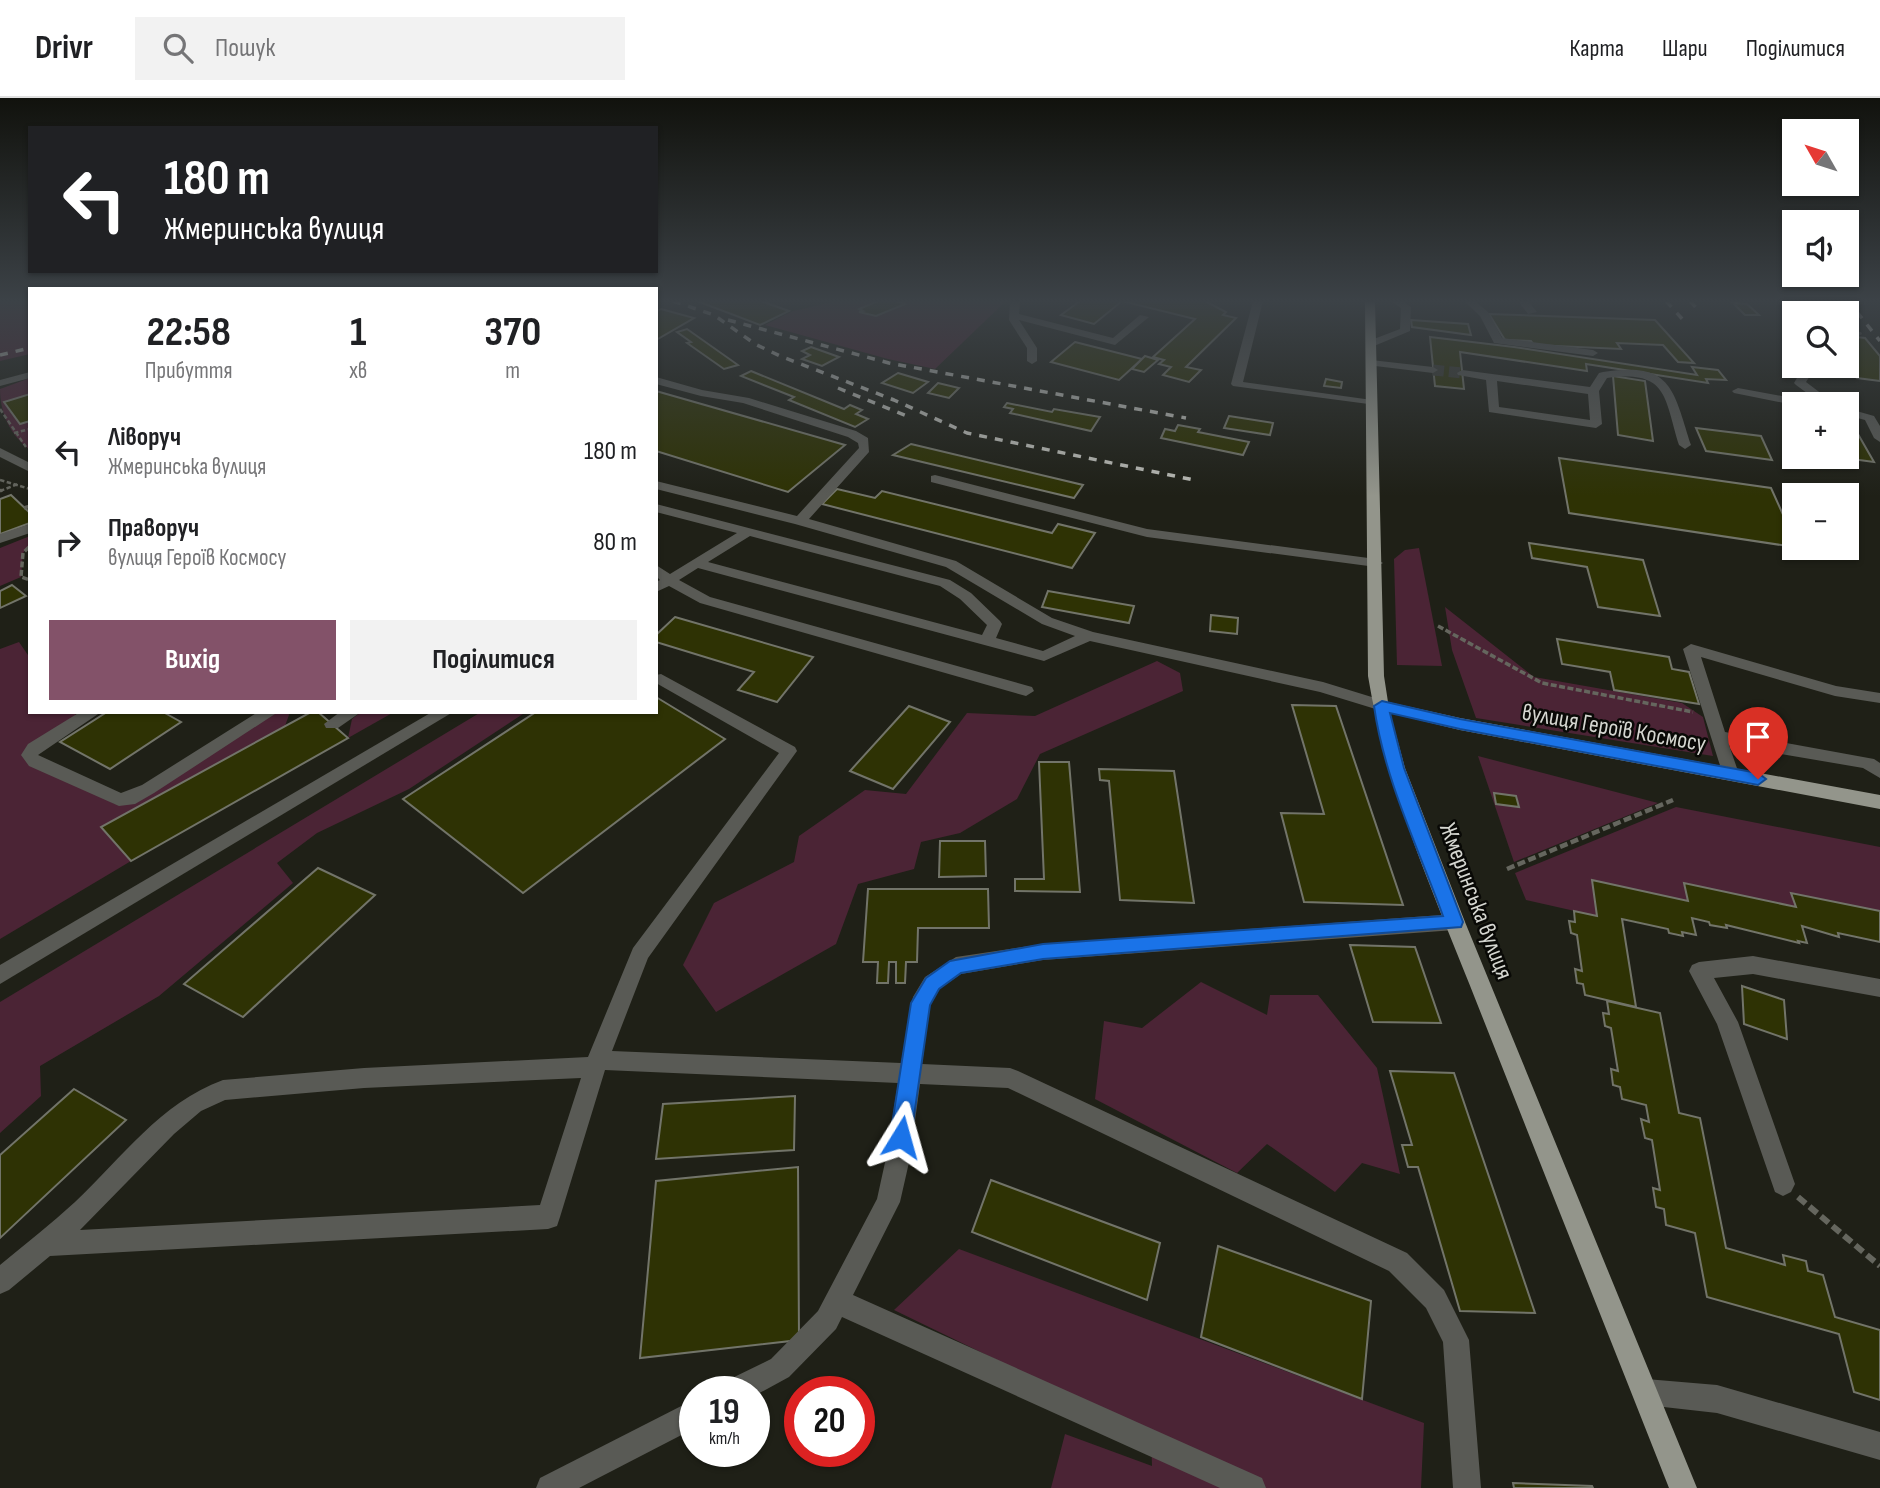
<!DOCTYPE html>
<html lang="uk">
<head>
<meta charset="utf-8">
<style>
	body { margin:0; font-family:"Sofia Sans Condensed",sans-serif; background:#f2f2f2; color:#202124; height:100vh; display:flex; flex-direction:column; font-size:26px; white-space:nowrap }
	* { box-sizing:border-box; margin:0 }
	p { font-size:23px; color:#757577 }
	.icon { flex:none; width:38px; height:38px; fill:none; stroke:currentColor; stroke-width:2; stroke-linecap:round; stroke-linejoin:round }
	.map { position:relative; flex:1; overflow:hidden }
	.drawer { position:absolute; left:28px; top:189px; width:630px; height:427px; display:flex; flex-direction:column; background:#fff; border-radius:0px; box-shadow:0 2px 5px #0004 }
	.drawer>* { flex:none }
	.guide { position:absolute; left:28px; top:28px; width:630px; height:147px; border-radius:0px; box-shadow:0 2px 5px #0004; background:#202124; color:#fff; overflow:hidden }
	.needle { width:46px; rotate:309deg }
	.fabs { position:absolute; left:1782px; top:21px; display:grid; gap:14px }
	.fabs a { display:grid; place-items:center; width:77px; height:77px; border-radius:0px; background:#fff; box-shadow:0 2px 5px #0004; font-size:35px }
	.speed { position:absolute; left:679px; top:1278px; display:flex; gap:14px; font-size:35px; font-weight:700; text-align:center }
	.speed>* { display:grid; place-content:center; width:91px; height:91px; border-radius:50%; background:#fff; box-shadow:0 2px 5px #0004; line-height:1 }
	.speed small { font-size:18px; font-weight:400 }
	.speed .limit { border:10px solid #d22; background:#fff; color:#111 }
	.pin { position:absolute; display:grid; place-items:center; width:60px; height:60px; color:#fff; margin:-72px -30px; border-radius:50% 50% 50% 0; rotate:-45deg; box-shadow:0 0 7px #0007 }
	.pin .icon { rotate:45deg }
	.me { position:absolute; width:77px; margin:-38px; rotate:8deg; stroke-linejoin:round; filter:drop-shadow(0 0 5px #0008) }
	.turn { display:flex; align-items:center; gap:24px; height:147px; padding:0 21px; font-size:32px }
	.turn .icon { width:91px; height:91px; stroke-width:2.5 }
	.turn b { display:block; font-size:49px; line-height:60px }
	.eta { display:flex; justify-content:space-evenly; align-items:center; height:119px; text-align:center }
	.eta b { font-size:42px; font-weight:700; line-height:49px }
	.cta { display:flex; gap:14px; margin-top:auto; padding:14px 21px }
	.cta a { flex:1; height:80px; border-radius:0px; background:#835269; color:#fff; font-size:28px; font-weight:700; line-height:80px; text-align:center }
	.cta a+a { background:#f2f2f2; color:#202124 }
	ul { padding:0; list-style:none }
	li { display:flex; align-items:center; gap:21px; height:91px; padding:0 21px }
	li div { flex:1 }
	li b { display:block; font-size:26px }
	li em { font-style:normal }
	header { display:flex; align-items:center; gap:42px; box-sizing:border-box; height:98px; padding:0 35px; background:#fff; border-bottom:2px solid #e0e0e0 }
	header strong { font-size:33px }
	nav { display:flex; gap:38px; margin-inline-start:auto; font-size:24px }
	.search { width:490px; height:63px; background:#f2f2f2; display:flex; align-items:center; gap:18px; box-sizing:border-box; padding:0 24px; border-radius:0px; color:#757577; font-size:26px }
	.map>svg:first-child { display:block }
	.green { fill:#4b2435 }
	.building { fill:#2e3204; stroke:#727469; stroke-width:2 }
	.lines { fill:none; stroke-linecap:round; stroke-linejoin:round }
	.minor-tunnel { stroke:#3a3b33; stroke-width:11; stroke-dasharray:11 5; stroke-linecap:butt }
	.path-far3 { stroke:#65665e; stroke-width:2.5; stroke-dasharray:4.5 2.5; stroke-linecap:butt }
	.path-far2 { stroke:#65665e; stroke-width:3.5; stroke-dasharray:6 2.5; stroke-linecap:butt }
	.path-far1 { stroke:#65665e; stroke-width:4.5; stroke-dasharray:8 3.5; stroke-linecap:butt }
	.path { stroke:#65665e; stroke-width:6; stroke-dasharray:10 5; stroke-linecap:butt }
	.minor { fill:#595a55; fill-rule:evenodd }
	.major { fill:#93958b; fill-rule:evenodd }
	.rail { stroke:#bcbdb7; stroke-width:3.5; stroke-dasharray:8 8; stroke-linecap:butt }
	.route { fill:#1a73e8; stroke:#114b97; stroke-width:2 }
	.labels { text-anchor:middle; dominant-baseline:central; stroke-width:5; stroke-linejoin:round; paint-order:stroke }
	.street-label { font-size:24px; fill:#d5d6d0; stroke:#090906 }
</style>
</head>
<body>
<header>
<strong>Drivr</strong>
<div class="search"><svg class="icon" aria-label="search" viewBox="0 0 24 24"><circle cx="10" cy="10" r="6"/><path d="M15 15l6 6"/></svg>Пошук</div>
<nav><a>Карта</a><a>Шари</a><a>Поділитися</a></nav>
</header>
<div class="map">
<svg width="1880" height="1390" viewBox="0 0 1880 1390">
	<rect width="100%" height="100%" fill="#1f2017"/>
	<g class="green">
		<path d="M0,203H30V256L0,263Z"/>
		<path d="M837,203H1006L935,271L888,261L765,227L793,213Z"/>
		<path d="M30,280V352C10,337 0,315 0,291Z"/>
		<path d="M30,438V447L23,455L21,479L0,488V450Z"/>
		<path d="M1419,450L1442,568L1397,567L1394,461L1405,452Z"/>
		<path d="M1445,509L1534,579L1682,605L1703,619L1713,658L1476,620L1452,552Z"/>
		<path d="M19,544L30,560V614H73L79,620L26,658L115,706L271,614H288L289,617L285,628L102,728L131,763L0,841V551Z"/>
		<path d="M1157,563L1180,575L1183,593L1040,656L1017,701L960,735L921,744L914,771L858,786L836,846L716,914L683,867L714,805L794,764L799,738L865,692L906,696L967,615L1035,618Z"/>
		<path d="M361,614H394L348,640L352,621Z"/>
		<path d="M481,614H526L409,691L317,735L277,765L293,785L159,898L40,968L41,998L0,1035V904Z"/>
		<path d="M1478,658L1658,705L1514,764Z"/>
		<path d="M1676,709L1880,749V813L1792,795L1796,809L1685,786L1688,803L1592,782L1597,818L1526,802L1515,775Z"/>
		<path d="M1201,884L1267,917L1270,897H1318L1377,970L1400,1076L1362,1065L1335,1094L1267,1046L1237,1075L1095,1001L1104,923L1142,930Z"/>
		<path d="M959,1151L1424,1325L1421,1390H1051L1065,1336L1152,1368L1151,1337L894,1212Z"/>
	</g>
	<g class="building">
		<path d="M697,203H761L789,213L760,227Z"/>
		<path d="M878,203H897L905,206L876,218L859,214L863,213L859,211Z"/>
		<path d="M1080,203H1205L1226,214L1223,217L1236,220L1186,269L1201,272L1189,284L1163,277L1171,269L1159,266L1164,262L1153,259L1195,221L1122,203L1094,226L1061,217Z"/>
		<path d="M1733,205L1747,206L1759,217H1745Z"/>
		<path d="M661,211L694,220L656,242V214Z"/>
		<path d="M1489,216L1655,222L1694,265L1678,264L1663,247L1617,245L1621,251L1534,247L1531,243L1505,242Z"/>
		<path d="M1411,222L1468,226L1471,237L1412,229Z"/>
		<path d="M687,231L738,267L724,271L687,245L691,244L677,234Z"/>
		<path d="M1846,238L1865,240L1880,258V283L1857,280L1846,268Z"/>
		<path d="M1430,239L1514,249L1697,277L1692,269L1718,272L1726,282L1706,281L1708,285L1586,266L1587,273L1460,254L1464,291L1435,288Z"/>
		<path d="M1075,244L1142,261L1119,282L1051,264Z"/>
		<path d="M811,249L839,259L822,268L802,261L810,257L802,253Z"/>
		<path d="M1145,258L1158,262L1144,274L1132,271Z"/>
		<path d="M751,273L844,311L850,307L862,312L856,316L868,321L855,329L789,302L794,299L741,278Z"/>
		<path d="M898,275L928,284L913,295L882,285Z"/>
		<path d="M1613,278L1645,283L1653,343L1618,337Z"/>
		<path d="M1326,281L1342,284L1341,290L1324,288Z"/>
		<path d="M938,285L959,290L949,300L928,295Z"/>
		<path d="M656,293L845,347L788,394L656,353Z"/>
		<path d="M30,296V323L20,326L4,304Z"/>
		<path d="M1007,305L1052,314L1054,311L1100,319L1091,333L1010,315L1013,311L1004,309Z"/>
		<path d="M1229,318L1273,325L1270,337L1224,330Z"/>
		<path d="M1846,323L1851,324L1874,364L1837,359H1846Z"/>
		<path d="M1178,327L1200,331L1198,334L1249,344L1243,357L1161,340L1165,331L1175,333Z"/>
		<path d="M1696,330L1761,338L1772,362L1706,353Z"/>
		<path d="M911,346L1083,387L1074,400L893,357Z"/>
		<path d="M1559,360L1771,390L1794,441V449L1569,415Z"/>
		<path d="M837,391L875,400L882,393L1052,435L1058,426L1095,435L1072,470L822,406Z"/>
		<path d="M11,397L30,415V425L0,436V401Z"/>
		<path d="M1529,445L1643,462L1660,518L1598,509L1587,469L1532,460Z"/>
		<path d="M12,487L26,498L0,510V493Z"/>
		<path d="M1048,493L1134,508L1129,525L1042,509Z"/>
		<path d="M1211,517L1238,520L1237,536L1210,533Z"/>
		<path d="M675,519L813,559L777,604L738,592L754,574L656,544V537Z"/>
		<path d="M1557,541L1669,559L1672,571L1689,574L1699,606L1614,592L1610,574L1562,566Z"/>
		<path d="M656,599L725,641L523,795L403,701L536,614H656Z"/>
		<path d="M1292,607L1336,608L1403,807L1304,804L1281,715L1324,716Z"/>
		<path d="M909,608L950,624L893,691L850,673Z"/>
		<path d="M107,614H163L181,624L110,671L60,644Z"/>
		<path d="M311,614H318L348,640L131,763L101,729Z"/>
		<path d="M1039,664H1069L1080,794L1015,793V781H1044Z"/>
		<path d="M1099,671L1174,673L1194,805L1120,802L1109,683L1100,682Z"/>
		<path d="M1494,695L1516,698L1519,709L1496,706Z"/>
		<path d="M940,743H985L986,778L939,779Z"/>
		<path d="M318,770L375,797L243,919L184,886Z"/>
		<path d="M1592,782L1688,803L1684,785L1796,809L1791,795L1880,813V844L1838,835L1839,839L1802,828L1807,845L1798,843L1799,845L1726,827L1727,830L1710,827L1709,824L1692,820L1696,837L1682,834L1683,838L1669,835L1668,831L1622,821L1636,909L1585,897L1583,886L1577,885L1575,871L1582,873L1577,837L1571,835L1569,823L1575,824L1574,813L1597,818Z"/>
		<path d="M868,791H988L989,830H918L917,864H906L905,885H896V864H889L888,885H877L878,864H863Z"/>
		<path d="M1350,847L1415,849L1441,925L1373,924Z"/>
		<path d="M1742,888L1784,902L1787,941L1744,926Z"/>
		<path d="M1607,903L1660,915L1679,1015L1700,1020L1726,1150L1785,1167L1783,1157L1806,1163L1808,1173L1823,1177L1835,1219L1880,1232V1302L1854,1294L1839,1236L1707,1199L1695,1135L1666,1127L1664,1111L1656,1109L1653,1090L1660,1092L1652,1042L1645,1040L1641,1021L1649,1024L1646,1007L1622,1001L1620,989L1613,987L1611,971L1618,973L1611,930L1605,928L1603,915L1609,916Z"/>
		<path d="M1390,973L1454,975L1535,1215L1460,1213L1418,1069H1408L1402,1047H1412Z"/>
		<path d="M74,991L126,1022L0,1140V1057Z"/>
		<path d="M795,998L794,1052L656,1061L663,1006Z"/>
		<path d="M798,1069L799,1242L640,1260L656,1083Z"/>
		<path d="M991,1082L1160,1145L1147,1202L972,1134Z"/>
		<path d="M1218,1148L1371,1203L1362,1301L1201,1239Z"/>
		<path d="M1513,1385L1592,1388L1593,1390H1514Z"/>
	</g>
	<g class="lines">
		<path class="minor-tunnel" d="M1433,272L1462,275"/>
		<g class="path-far3">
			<path d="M0,311L26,349"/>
			<path d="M14,335L30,331"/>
			<path d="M0,382L30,391"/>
			<path d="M0,393L18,386"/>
		</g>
		<g class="path-far2">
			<path d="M0,393L2,392"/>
			<path d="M24,410L30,408"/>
			<path d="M29,449L23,455L21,479L30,482"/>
			<path d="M1438,528L1542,585L1693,614"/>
		</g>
		<path class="path-far1" d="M1507,771L1673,702"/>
		<path class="path" d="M1798,1099L1880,1168"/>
		<g class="minor">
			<path d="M1010,203H1020L1019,216L1113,240L1140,217L1149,219L1115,247L1019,222L1037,250V263L1032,266L1027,263V250L1009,222Z"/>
			<path d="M1253,203H1263L1243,284L1372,302L1376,303V307L1233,288L1231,286Z"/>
			<path d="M1391,203H1403L1411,209L1410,233L1374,248H1366V244L1400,231L1401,210Z"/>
			<path d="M1464,203H1475L1488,214L1502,240L1593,252L1598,255L1593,258L1494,245L1480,218Z"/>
			<path d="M1518,203H1528L1537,214L1528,216Z"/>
			<path d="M1846,232L1861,234L1862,236L1857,239L1846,238Z"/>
			<path d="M1794,233V241L1789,238Z"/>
			<path d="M1371,262L1433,269L1438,272L1433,275L1367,267L1366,265Z"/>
			<path d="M1804,268L1815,270L1806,284L1835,306H1822L1796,287L1794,285Z"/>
			<path d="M1462,272L1590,289L1599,275L1603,274C1672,263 1673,291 1691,347L1685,351L1679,347C1664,299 1668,272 1607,280L1599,293L1602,326L1596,330L1489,314L1486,282L1458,277L1457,275ZM1497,283L1588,296L1590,322L1499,309Z"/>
			<path d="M30,274V280L0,288V282Z"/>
			<path d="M656,279L702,292L749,300L856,333L868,340L869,354L809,421L956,463L1052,520L1093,534L1323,584L1388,604L1390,608L1382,613L1320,594L1090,543L1044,563L698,470L679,482L710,499L1032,589L1034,593L1026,598L700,505L669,488L656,494V484L660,482L656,478V467L670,476L737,435L656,414V406L950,482L971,495L1000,523L1002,526L996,540L1043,553L1075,538L1042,526L946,469L795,426L656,391V383L797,418L859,350L858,345L848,339L743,305L701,298L656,286ZM750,438L940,488L960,501L987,527L982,537L708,464Z"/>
			<path d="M1738,290L1809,303L1815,306L1794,307L1734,295L1732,293Z"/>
			<path d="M1846,310L1874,318L1880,328V344L1874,340L1865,322L1846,317Z"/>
			<path d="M0,350L30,365V374L0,359Z"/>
			<path d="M935,377L1147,431L1376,461L1383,465L1376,469L1147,439L931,384V378Z"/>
			<path d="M30,426V435L0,445V436Z"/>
			<path d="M1691,546L1836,588L1880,595V605L1835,598L1701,559L1725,634L1874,661L1880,665V680L1863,670L1729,647L1739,676L1730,682L1724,680L1683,551Z"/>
			<path d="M661,576L795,649L797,653L648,860L612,953L901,965L913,899L925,879L956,859L1043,846L1455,816L1462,818L1465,824L1462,830L1455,832L1043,862L961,876L939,891L930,907L922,966L1010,970L1018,973L1407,1155L1444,1192L1469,1242L1481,1390H1453L1443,1244L1426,1210L1389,1173L1008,990L920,986L910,1060L900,1104L853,1197L1262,1380L1266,1390H1220L842,1219L836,1231L789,1279L754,1298V1293H723L726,1283L771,1261L818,1213L877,1101L886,1060L898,985L605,972L560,1119L557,1128L548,1131L50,1158L9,1192L0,1196V1167C25,1146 51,1126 75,1104C123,1059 159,1006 223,982L364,970L588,959L633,850L779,655L656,585V577ZM581,980L540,1107L80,1132L174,1036L201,1013L225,1002L364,990Z"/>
			<path d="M80,614H101L38,657L121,695L142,687L258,614H278L154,695L135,706L119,708L29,668L21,657L28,646Z"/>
			<path d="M340,614H361L338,630H326L324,626Z"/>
			<path d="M432,614H453L0,886V867Z"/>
			<path d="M1753,858L1880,881V899L1753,876L1714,880L1738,924L1795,1086L1791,1094L1783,1098L1775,1094L1717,926L1689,873L1692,867L1699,864Z"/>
			<path d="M1646,1281L1717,1287L1880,1334V1362L1717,1315L1646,1307L1636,1304L1633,1294L1636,1284Z"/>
			<path d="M695,1301V1330L579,1390H536L540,1380Z"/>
		</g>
		<path class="major" d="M1365,203H1375L1384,578L1388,604L1460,620L1880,697V711L1460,632L1390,615L1405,670L1465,824L1697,1390H1669C1607,1233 1544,1075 1482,918C1439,807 1387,696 1368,578Z"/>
		<g class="rail">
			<path d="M673,203L714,217L755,246L780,258L894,302L967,335L1194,382"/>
			<path d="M1666,203L1685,224"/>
			<path d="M1690,203L1700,214"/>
			<path d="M1735,203L1738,205"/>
			<path d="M1857,214L1880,243"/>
			<path d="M728,222L889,265L1186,320"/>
			<path d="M0,257L30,250"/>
			<path d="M838,290L912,320"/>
		</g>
	</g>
	<linearGradient id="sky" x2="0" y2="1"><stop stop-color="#11120d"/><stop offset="0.51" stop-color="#3c4247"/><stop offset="1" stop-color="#3c4247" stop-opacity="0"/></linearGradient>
	<rect width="1880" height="398" fill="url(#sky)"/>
	<path class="route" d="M1382,603L1460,621L1758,675L1766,681L1758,687L1460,631L1390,615L1404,670L1463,824L1461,829L1043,861L961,875L939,891L930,907L911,1039L908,1046L901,1049L894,1046L890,1039L911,905L926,880L950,863L1043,846L1443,818C1418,750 1384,680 1374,608Z"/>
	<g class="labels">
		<g class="street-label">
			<text transform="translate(1614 630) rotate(10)">вулиця Героїв Космосу</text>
			<text transform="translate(1476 803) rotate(69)">Жмеринська вулиця</text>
		</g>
	</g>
</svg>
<div class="fabs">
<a><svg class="needle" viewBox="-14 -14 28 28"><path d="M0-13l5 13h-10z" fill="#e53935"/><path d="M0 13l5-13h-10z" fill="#757577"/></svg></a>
<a><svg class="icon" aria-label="sound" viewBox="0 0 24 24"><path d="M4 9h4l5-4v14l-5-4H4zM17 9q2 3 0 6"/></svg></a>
<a><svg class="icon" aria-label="search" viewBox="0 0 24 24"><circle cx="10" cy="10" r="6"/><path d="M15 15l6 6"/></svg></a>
<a>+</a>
<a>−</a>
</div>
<div class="speed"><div>19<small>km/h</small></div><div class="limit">20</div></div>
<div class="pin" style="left:1758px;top:681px;background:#d93025"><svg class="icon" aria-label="arrive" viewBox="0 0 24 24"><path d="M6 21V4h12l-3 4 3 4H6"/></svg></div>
<svg class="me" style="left:901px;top:1039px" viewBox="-20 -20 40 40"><path d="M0-17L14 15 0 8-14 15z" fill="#1a73e8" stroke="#fff" stroke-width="4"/></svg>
<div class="guide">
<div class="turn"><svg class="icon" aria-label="left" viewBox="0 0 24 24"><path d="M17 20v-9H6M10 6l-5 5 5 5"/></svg><div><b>180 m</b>Жмеринська вулиця</div></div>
</div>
<section class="drawer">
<div class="eta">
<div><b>22:58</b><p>Прибуття</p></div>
<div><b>1</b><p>хв</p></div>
<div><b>370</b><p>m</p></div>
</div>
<ul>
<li><svg class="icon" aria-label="left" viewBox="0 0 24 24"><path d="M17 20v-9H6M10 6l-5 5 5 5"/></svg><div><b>Ліворуч</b><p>Жмеринська вулиця</p></div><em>180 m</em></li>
<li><svg class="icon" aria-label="right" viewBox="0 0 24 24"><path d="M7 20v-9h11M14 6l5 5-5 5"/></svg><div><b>Праворуч</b><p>вулиця Героїв Космосу</p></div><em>80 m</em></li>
</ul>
<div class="cta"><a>Вихід</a><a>Поділитися</a></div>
</section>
</div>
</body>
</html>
